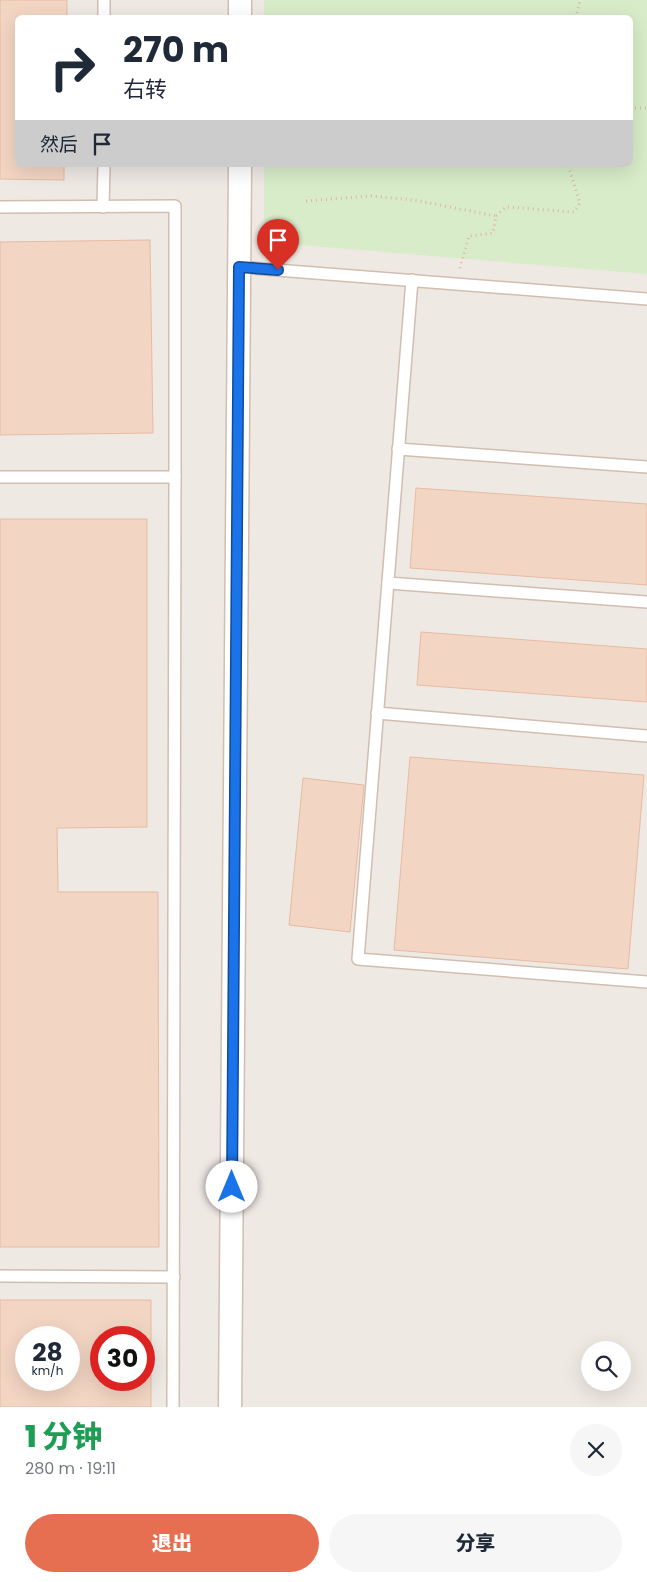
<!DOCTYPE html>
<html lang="zh">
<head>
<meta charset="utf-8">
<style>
	body { margin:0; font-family:Poppins,"Noto Sans SC",sans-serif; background:#f6f6f7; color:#1f2937; height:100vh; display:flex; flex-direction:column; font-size:19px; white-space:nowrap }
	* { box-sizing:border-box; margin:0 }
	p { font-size:16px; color:#747a83 }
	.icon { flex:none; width:28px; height:28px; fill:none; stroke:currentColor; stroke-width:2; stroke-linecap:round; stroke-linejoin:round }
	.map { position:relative; height:1407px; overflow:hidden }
	.sheet { display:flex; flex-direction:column; background:#fff; flex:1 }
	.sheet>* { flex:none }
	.top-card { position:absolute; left:15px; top:15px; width:618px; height:152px; border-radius:8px; box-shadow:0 5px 20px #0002; background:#fff; color:#1f2937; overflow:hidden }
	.controls { position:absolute; left:581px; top:1341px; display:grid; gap:10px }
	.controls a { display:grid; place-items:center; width:50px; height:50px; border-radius:50%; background:#fff; box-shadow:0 5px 20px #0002; font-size:25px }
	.speed { position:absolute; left:15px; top:1326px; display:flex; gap:10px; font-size:25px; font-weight:700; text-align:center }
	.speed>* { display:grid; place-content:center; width:65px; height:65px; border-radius:50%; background:#fff; box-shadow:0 5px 20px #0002; line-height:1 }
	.speed small { font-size:12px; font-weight:400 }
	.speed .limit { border:8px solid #d22; background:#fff; color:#111 }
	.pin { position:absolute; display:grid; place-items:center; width:42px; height:42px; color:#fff; margin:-51px -21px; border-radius:50% 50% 50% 0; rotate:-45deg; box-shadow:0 0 5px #0007 }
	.pin .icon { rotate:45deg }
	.me { position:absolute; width:55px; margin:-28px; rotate:0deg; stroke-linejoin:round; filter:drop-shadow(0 0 4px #0008) }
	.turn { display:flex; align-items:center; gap:18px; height:105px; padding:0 25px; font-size:22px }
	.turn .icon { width:65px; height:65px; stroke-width:2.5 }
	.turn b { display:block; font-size:35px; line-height:42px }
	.then { display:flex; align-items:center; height:48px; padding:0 25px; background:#0003; gap:10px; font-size:19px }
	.round { display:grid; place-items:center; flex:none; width:52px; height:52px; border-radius:26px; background:#f6f6f7 }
	.headline { display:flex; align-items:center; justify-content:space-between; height:85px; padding:0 25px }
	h1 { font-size:30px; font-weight:800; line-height:38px; color:#1e9e55 }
	.button { display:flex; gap:10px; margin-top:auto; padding:10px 25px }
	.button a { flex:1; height:58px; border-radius:30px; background:#e76f51; color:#fff; font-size:20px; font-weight:800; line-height:58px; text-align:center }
	.button a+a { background:#f6f6f7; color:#1f2937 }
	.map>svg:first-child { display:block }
	.industrial { fill:#efe9e4; fill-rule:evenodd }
	.green { fill:#d8ecc9 }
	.building { fill:#f3d5c3; stroke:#e6bba3; fill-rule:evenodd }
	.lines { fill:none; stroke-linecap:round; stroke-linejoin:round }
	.service-casing { stroke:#d1beb0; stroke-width:14 }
	.minor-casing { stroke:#d1beb0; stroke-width:25 }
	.path { stroke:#d9b8a5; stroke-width:3; stroke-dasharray:1 4; stroke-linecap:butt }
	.service { stroke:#fff; stroke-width:11 }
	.minor { stroke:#fff; stroke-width:22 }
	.route-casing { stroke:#114b97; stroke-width:12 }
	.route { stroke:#1a73e8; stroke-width:9 }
</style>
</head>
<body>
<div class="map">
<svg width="647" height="1407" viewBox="0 0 647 1407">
	<rect width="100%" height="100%" fill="#fdf6ec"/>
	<path class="industrial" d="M0,0H647V1407H0ZM18,18H630V165H18ZM26,1338H69V1380H26ZM101,1338H144V1380H101ZM590,1350H622V1382H590Z"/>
	<path class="green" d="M264,0H647V274L264,242V165H630V18H264Z"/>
	<g class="building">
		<path d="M0,0H67V18H18V165H64V180L0,179Z"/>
		<path d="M150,240L153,433L0,435V242Z"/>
		<path d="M416,488L647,504V585L410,568Z"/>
		<path d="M0,519H147V827L57,828L58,892H158L159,1247H0Z"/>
		<path d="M421,632L647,649V702L417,685Z"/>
		<path d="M410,757L644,775L628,969L394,950Z"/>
		<path d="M303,778L364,785L350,932L289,925Z"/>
		<path d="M0,1300H151V1407H0ZM26,1338H69V1380H26ZM101,1338H144V1380H101Z"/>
	</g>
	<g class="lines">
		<g class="service-casing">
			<g id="service">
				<path d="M104,18V0"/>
				<path d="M0,207L175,206V477"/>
				<path d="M103,207L104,165"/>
				<path d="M239,267L647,299"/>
				<path d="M412,280L358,959L647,982"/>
				<path d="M398,449L647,467"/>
				<path d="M0,477H175L173,1407"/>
				<path d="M388,583L647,602"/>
				<path d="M377,713L647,736"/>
				<path d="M0,1276L174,1277"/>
			</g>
		</g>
		<g class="minor-casing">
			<g id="minor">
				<path d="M240,0V18"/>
				<path d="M230,1407L240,165"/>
			</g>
		</g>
		<g class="path">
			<path d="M576,18L580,0"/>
			<path d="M630,108H647"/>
			<path d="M306,201L371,196L414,200L496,216"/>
			<path d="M460,268L469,236L493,233L496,216L506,207L574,212L580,203L568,165"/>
		</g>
		<use href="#service" class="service"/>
		<use href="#minor" class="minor"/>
	</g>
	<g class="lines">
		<g class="route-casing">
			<path id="route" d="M232,1187L239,267L278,270"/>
		</g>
		<use href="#route" class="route"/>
	</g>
</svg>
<div class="controls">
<a><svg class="icon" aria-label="search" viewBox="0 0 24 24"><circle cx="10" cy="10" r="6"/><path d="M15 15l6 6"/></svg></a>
</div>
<div class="speed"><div>28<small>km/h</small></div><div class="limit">30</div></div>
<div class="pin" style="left:278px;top:270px;background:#d93025"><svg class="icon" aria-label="arrive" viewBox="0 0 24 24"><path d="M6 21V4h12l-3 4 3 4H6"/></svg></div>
<svg class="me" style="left:232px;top:1187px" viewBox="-20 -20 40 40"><circle r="19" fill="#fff"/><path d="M0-13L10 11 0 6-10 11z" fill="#1a73e8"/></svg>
<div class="top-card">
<div class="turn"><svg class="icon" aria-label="right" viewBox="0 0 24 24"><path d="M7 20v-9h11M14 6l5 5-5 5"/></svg><div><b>270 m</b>右转</div></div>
<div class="then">然后<svg class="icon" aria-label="arrive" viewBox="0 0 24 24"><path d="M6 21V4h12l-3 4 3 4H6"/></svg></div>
</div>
</div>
<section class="sheet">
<div class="headline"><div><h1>1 分钟</h1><p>280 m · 19:11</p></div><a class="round"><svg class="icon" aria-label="close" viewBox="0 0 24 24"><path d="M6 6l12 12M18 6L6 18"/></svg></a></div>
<div class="button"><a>退出</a><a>分享</a></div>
</section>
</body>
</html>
